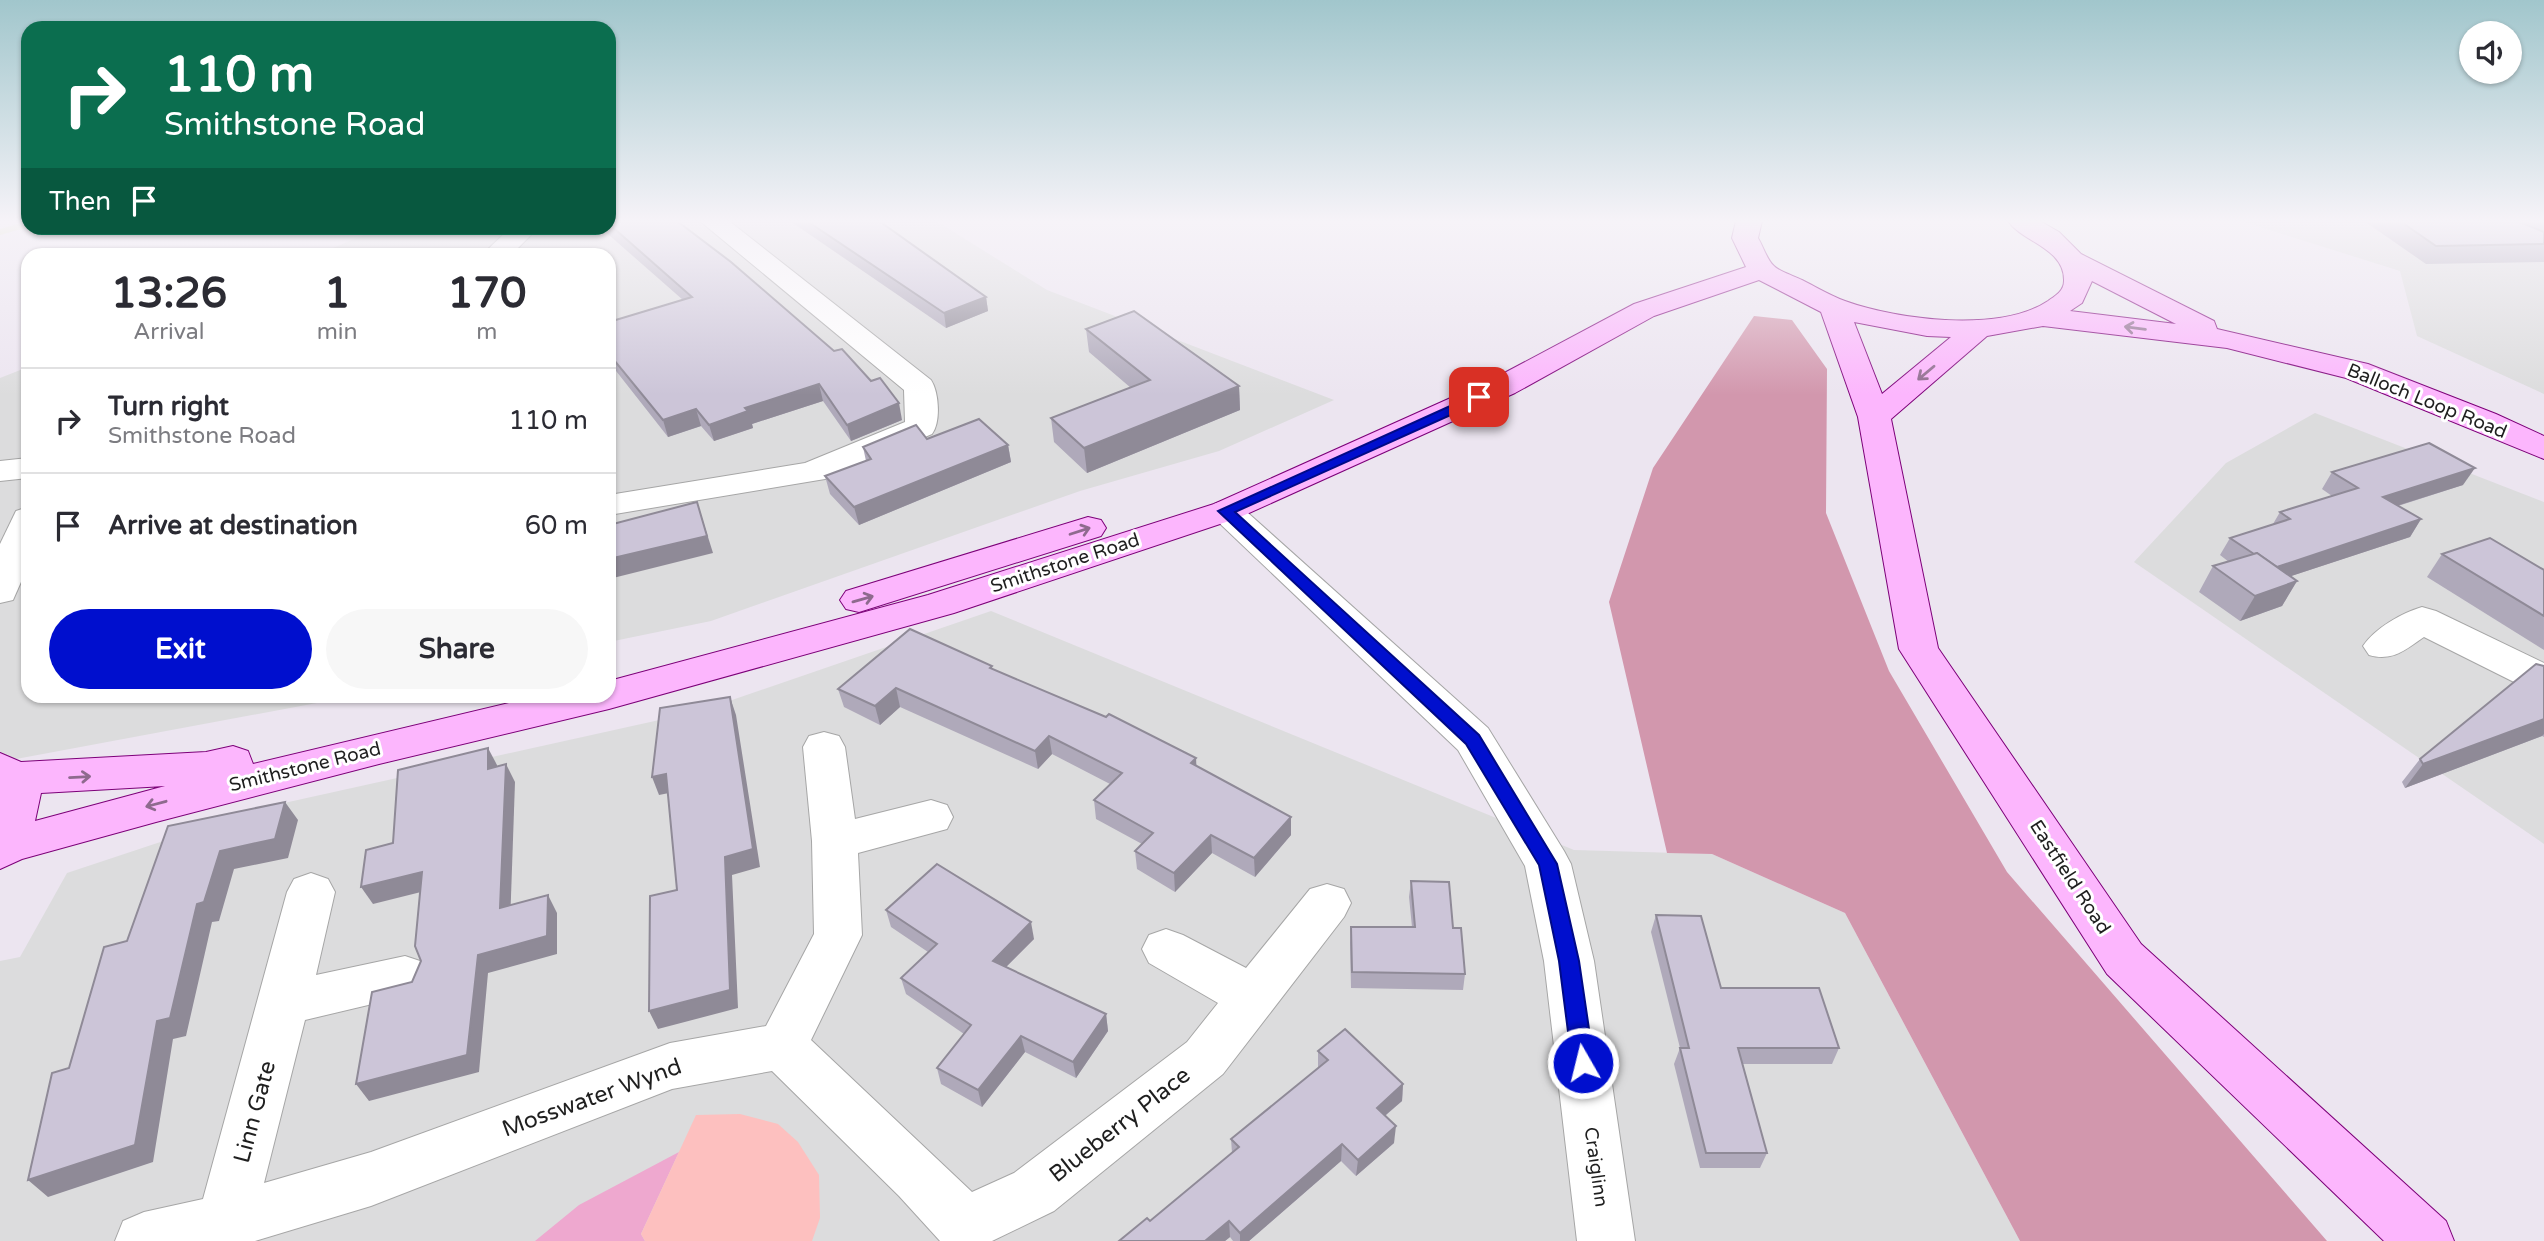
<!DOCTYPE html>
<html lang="en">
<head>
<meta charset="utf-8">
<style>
	body { margin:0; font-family:"Varela Round",sans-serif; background:#f7f7f7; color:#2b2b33; height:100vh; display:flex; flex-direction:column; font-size:26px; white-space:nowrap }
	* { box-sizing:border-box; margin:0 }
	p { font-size:23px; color:#7c7c81 }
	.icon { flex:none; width:38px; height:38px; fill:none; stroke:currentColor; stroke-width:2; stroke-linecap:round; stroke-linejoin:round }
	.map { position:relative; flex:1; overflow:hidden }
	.panel { position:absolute; left:21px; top:248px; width:595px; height:455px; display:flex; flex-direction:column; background:#fff; border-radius:21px; box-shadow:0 2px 5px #0004 }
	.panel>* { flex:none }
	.banner { position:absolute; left:21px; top:21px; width:595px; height:214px; border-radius:21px; box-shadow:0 2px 5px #0004; background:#0b6e4f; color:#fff; overflow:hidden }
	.controls { position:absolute; left:2459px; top:21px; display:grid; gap:14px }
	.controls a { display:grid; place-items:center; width:63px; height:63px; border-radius:50%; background:#fff; box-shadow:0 2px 5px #0004; font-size:35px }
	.pin { position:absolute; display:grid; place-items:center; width:60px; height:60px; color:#fff; margin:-30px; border-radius:14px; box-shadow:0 4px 10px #0006 }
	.me { position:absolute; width:77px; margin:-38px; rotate:352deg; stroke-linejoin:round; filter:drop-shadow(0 0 5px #0008) }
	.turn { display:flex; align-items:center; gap:24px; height:147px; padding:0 28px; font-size:32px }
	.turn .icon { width:91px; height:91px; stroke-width:2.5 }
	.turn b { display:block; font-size:49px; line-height:60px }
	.then { display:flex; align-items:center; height:66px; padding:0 28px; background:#0003; gap:14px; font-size:26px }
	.eta { display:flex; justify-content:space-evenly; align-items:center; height:119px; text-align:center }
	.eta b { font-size:42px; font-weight:800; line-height:49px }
	.cta { display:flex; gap:14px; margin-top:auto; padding:14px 28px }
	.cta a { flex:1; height:80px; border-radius:42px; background:#000fce; color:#fff; font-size:28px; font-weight:800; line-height:80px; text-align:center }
	.cta a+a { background:#f7f7f7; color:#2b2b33 }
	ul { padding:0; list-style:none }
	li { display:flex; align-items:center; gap:21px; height:105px; padding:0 28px; border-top:2px solid #e1e1e2 }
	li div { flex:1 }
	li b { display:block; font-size:26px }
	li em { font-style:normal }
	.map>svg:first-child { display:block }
	.residential { fill:#dcdcdd }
	.grass { fill:#eea8cf }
	.forest { fill:#d297ad }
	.park { fill:#fdc0bf }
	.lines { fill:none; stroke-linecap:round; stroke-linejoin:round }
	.stream { fill:#d7e1a2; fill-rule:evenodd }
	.street-casing { stroke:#a6a6a6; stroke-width:2 }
	.secondary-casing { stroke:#7c0078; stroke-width:2 }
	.street { fill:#fff; fill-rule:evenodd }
	.secondary { fill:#fcb6fd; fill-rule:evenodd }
	.wall { fill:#afa9ba }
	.shaded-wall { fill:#8f8a97 }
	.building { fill:#ccc5d8; stroke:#8f8a97; stroke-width:2 }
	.oneway { stroke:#8e6a8e }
	.route { fill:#000fce; stroke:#000a86; stroke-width:2 }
	.labels { text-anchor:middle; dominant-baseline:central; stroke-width:6; stroke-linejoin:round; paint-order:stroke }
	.street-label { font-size:19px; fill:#1f1f1f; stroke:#fff }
	.near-street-label { font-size:23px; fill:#1f1f1f; stroke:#fff }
</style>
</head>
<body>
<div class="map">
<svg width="2544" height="1241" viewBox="0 0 2544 1241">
	<rect width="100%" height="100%" fill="#ece5f0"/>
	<g class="residential">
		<path d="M609,221H936L1047,290L1334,400L1219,451L1080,491L711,621L609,642V256H314L380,228H609Z"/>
		<path d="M2241,221H2544V394L2417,336L2400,271Z"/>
		<path d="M28,367V696L349,697L0,762V378Z"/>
		<path d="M2315,413L2544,502V844L2134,562L2226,463Z"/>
		<path d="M991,611L1574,850L1712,854L1845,913L2020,1241H0V961L20,957L67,873L266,807L700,711Z"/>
	</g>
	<path class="grass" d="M679,1152L641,1234L645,1241H535L579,1205Z"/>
	<path class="forest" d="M1754,316L1792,320L1827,369L1826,513L1889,671L2007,872L2327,1241H2020L1845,913L1712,854L1667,853L1609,602L1653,468Z"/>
	<path class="park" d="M740,1114L778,1124L798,1142L819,1175L820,1218L812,1241H645L641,1234L696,1115Z"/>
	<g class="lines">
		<path class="stream" d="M28,221V227L0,235V229Z"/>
		<g class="street-casing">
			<g id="street">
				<path d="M700,221H729L931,380C939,392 941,422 932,434L825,479L609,515V495L805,463L905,422L904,390Z"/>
				<path d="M510,228H538L510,256H481Z"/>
				<path d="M28,458V478L0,481V461Z"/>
				<path d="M1226,500L1238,504L1488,728L1564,851L1571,864L1594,961L1635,1241H1577L1544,961L1525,866L1458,750L1214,518L1208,511L1214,504Z"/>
				<path d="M28,507V566L13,600L0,603V544L16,511Z"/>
				<path d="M2422,607L2436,611L2544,663V694L2530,690L2424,637C2405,650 2392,662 2369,655L2363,646C2375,628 2402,613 2422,607Z"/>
				<path d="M824,732L839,736L845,747L855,819L931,800L947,805L953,817L947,829L858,853L862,935L811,1040L972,1192L1014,1173L1187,1042L1218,1003L1149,963L1142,949L1149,935L1166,929L1183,935L1246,968L1310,889L1327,884L1344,889L1351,903L1344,917L1223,1074L1054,1211L992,1241H940L899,1196L772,1071L672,1089L371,1206L255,1241H115L123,1221L144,1212L203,1199L287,892L294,879L311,873L328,879L335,892L316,975L405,956L423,962L430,977L423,992L305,1020L264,1183L371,1152L670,1043L766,1026L814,934L812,841L803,747L809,736Z"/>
			</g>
		</g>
		<g class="secondary-casing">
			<g id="secondary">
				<path d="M1736,221H1762L1758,238C1763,246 1767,260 1774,266C1780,272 1794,276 1802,280C1816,287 1831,296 1845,301C1898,320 2000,333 2048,301C2055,296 2064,291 2064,281C2065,248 2022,242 2008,221H2040L2059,232L2081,254L2214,321L2217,329L2368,364L2496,414L2544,436V459L2346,378L2227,348L2043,326L1987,336L1891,419L1938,648L2141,944L2446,1221L2454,1241H2384L2107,974L1899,649L1858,417L1821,312L1759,280L1654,316L1515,393L1238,518L954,613L609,709L379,764L156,822L22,859L0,869V753L21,762L206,752L233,746L248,751L253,764L538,696H609V681L928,595L1214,504L1493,379L1634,304L1746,267L1732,238ZM2092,281L2176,324L2070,311L2082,303ZM1854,322L1927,336L1951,337L1882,394ZM165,786L35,821L41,793Z"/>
				<path d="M1088,517L1101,520L1106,528L1101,536L859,612L846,609L840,600L846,591Z"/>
			</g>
		</g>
		<use href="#street" class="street"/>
		<use href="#secondary" class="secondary"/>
	</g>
	<g class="wall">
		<path d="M609,221L902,420L851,441L823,401L752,424L753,428L714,441L701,426L668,437L609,362V322L683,300L601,228H609Z"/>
		<path d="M790,221H879L986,297L988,311L946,328Z"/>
		<path d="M2364,221H2517L2529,226L2519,221H2544V262L2426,264Z"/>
		<path d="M1086,329L1239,386L1240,410L1087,473L1054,442L1051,418L1131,388L1089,352Z"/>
		<path d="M927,439L1008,445L1011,462L859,525L830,494L825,476L866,461L863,447Z"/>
		<path d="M2332,472L2463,485L2398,506L2421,519L2410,537L2291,576L2297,581L2282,606L2240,621L2199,592L2213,566L2229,562L2220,555L2230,538L2273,524L2280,512L2332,496L2322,489Z"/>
		<path d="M2442,554L2544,570V650L2427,577Z"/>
		<path d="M992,666V669L1197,767L1291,817V835L1255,877L1212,853L1175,892L1137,869L1135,851L1142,844L1096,819L1094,800L1110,784L1052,754L1038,769L900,707L880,725L844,707L838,689Z"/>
		<path d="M2544,666V737L2542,736L2405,788L2402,782L2420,759Z"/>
		<path d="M1411,881L1453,928L1465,974L1463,990L1351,988L1350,943L1351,927H1412L1409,897Z"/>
		<path d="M886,910L1034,939L1006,967L1106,1014L1108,1031L1076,1078L1025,1052L982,1107L941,1084L937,1068L964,1034L906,994L901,978L928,952L891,927Z"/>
		<path d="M1656,915L1721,988L1839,1048L1832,1064H1742L1767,1153L1760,1168H1700L1674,1064L1680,1048L1651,932Z"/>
		<path d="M1318,1051L1403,1084L1402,1101L1385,1116L1394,1143L1356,1176L1341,1161L1249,1241H1233L1230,1237L1225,1241H1119L1150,1221L1232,1153L1231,1139L1318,1068Z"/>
	</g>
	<g class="shaded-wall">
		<path d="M986,297L988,311L946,328L944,313Z"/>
		<path d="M819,384L823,401L752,424L753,428L714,441L709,425L745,408Z"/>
		<path d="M1239,386L1240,410L1087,473L1084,448Z"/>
		<path d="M899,403L902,420L851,441L847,425Z"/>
		<path d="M696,409L701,426L668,437L663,420Z"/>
		<path d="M1008,445L1011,462L859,525L854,507Z"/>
		<path d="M2475,468L2463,485L2371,514L2383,497Z"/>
		<path d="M697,502L713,553L609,579V559Z"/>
		<path d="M2421,519L2410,537L2264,585L2274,567Z"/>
		<path d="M2297,581L2282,606L2240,621L2255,596Z"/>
		<path d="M896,688L900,707L880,725L875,706Z"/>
		<path d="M730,697L736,715L760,867L732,875L738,1008L658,1029L649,1011Z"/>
		<path d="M2544,719V734L2542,736L2405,788L2423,764Z"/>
		<path d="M1049,736L1052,754L1038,769L1035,751Z"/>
		<path d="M488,748L497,765V787L488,769Z"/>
		<path d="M1196,758L1197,776L1191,763Z"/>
		<path d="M506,764L515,782L510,925L500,908Z"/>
		<path d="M666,774L674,792L659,795L652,777Z"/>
		<path d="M285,802L298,820L288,858L234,869L219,921L212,922L186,1036L173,1039L153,1162L48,1197L28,1180L157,1021L197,904L220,851Z"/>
		<path d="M1291,817V835L1255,877L1254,858Z"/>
		<path d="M1211,835L1212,853L1175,892L1174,873Z"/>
		<path d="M422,872L433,889L373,904L361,887Z"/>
		<path d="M548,895L557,913V954L488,973L479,1072L369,1101L356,1084L478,955Z"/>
		<path d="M1031,922L1034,939L996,977L993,961Z"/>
		<path d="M1106,1014L1108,1031L1076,1078L1073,1062Z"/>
		<path d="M1021,1036L1025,1052L982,1107L978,1090Z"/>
		<path d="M1403,1084L1402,1101L1375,1124L1377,1108Z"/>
		<path d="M1396,1126L1394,1143L1356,1176L1358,1160Z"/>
		<path d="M1342,1144L1341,1161L1249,1241H1240V1233Z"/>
		<path d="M1229,1221L1230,1237L1225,1241H1205Z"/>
	</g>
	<g class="building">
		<path d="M609,221H677L731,262L834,351L842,349L871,381L880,378L899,403L847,425L819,384L745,408L748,411L709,425L696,409L663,420L609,354V322L692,297L609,224Z"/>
		<path d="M807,221H879L986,297L944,313Z"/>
		<path d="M2400,221H2517L2544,232V244L2436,246Z"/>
		<path d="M1134,311L1239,386L1084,448L1051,418L1150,380L1086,329Z"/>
		<path d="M979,419L1008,445L854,507L825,476L871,459L863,447L916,425L927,439Z"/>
		<path d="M2429,443L2475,468L2383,497L2421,519L2277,567L2257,553L2254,554L2230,538L2290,519L2280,512L2358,488L2332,472Z"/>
		<path d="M697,502L707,536L609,559V525Z"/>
		<path d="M2490,538L2544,570V616L2442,554Z"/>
		<path d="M2257,553L2297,581L2255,596L2213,566Z"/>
		<path d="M910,629L992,666L990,668L1106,717L1109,714L1196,758L1191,763L1291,817L1254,858L1211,835L1174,873L1135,851L1153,833L1094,800L1122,773L1049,736L1035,751L896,688L875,706L838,689Z"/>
		<path d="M2536,664L2544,666V719L2423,764L2420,759Z"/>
		<path d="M730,697L753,849L725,857L730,990L649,1011L650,896L677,890L666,774L652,777L660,708Z"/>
		<path d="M488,748V769L506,764L500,908L548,895L547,936L478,955L467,1055L356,1084L372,992L412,982L421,961L415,946L422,872L361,887L366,850L393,843L398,770Z"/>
		<path d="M285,802L275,839L220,851L204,902L197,904L170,1018L157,1021L135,1145L28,1180L52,1073L69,1068L104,947L127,941L168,826Z"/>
		<path d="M937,864L1031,922L993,961L1106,1014L1073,1062L1021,1036L978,1090L937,1068L971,1025L901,978L937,944L886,910Z"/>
		<path d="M1411,881L1449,882L1453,928H1461L1465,974L1352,972L1351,927H1415Z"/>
		<path d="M1656,915L1701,916L1721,988H1819L1839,1048H1738L1767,1153H1706L1680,1048H1689Z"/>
		<path d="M1345,1029L1403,1084L1377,1108L1396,1126L1358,1160L1342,1144L1240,1233L1229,1221L1205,1241H1119L1147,1218L1150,1221L1239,1147L1231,1139L1328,1060L1318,1051Z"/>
	</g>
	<defs><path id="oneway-shaft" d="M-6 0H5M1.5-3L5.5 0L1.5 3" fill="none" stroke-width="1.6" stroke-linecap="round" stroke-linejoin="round" transform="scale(1.75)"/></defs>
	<g class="oneway">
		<use href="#oneway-shaft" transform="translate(2135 328) rotate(-173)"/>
		<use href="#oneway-shaft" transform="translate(1926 373) rotate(140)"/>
		<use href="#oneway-shaft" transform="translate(1080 531) rotate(-18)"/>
		<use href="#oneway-shaft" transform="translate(863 599) rotate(-16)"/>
		<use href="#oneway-shaft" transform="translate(80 777) rotate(-3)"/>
		<use href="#oneway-shaft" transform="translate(156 804) rotate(165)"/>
	</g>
	<linearGradient id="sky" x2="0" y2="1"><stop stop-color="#a1c6cc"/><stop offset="0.56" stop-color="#f6f3f8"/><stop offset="1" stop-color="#f6f3f8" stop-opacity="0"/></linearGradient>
	<rect width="2544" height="395" fill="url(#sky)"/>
	<path class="route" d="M1479,393L1485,397L1484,400L1235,512L1479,735L1557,864L1579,961L1594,1063L1590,1070L1583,1073L1575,1070L1572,1063L1559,961L1539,865L1466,744L1218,511Z"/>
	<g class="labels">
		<g class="street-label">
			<text transform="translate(2427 401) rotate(22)">Balloch Loop Road</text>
			<text transform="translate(1065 563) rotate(-18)">Smithstone Road</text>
			<text transform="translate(305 767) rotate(-14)">Smithstone Road</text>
			<text transform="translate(2070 877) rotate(57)">Eastfield Road</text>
			<text transform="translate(1596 1167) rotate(82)">Craiglinn</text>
		</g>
		<g class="near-street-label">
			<text transform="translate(592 1098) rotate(-20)">Mosswater Wynd</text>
			<text transform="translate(255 1112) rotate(-75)">Linn Gate</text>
			<text transform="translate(1120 1125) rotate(-38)">Blueberry Place</text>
		</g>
	</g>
</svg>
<div class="controls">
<a><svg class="icon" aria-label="sound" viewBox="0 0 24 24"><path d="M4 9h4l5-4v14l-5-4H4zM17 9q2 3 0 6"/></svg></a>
</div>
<div class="pin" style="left:1479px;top:397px;background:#d93025"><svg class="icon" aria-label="arrive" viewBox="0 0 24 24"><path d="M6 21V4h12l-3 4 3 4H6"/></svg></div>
<svg class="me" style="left:1583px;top:1063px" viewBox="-20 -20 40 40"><circle r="17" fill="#000fce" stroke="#fff" stroke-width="3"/><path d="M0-11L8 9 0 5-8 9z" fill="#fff"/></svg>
<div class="banner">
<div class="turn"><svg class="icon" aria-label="right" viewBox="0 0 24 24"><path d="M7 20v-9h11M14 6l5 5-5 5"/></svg><div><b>110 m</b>Smithstone Road</div></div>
<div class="then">Then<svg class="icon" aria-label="arrive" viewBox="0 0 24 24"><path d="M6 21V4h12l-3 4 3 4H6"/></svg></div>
</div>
<section class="panel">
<div class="eta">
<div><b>13:26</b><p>Arrival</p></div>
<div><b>1</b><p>min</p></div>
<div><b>170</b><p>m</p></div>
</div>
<ul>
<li><svg class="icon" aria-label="right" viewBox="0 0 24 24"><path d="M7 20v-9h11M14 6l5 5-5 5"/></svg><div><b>Turn right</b><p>Smithstone Road</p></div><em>110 m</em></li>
<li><svg class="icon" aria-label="arrive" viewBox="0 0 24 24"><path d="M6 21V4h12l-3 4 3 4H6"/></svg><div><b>Arrive at destination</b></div><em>60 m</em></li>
</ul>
<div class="cta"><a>Exit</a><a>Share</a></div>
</section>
</div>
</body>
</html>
